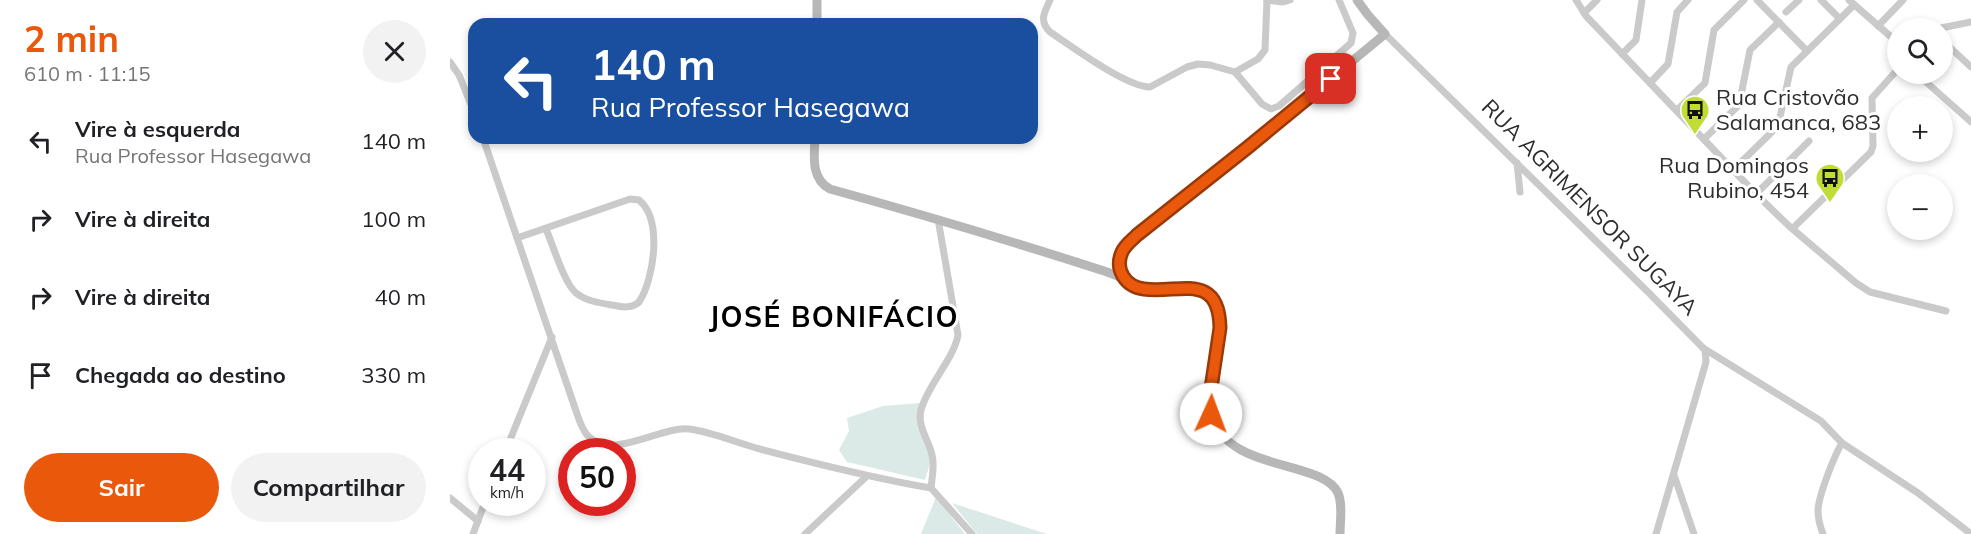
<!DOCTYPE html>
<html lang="pt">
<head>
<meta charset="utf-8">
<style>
	body { margin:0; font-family:Mulish,sans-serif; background:#f2f2f2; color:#202124; height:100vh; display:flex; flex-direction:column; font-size:22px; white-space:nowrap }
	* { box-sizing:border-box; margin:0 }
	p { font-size:20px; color:#757577 }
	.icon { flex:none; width:33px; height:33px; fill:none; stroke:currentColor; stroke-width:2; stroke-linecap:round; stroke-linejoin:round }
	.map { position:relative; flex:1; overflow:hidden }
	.sheet { display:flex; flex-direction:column; background:#fff; width:450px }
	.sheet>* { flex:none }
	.banner { position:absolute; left:18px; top:18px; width:570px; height:126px; border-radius:18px; box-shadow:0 3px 9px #0003; background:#1a4fa0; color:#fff; overflow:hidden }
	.controls { position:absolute; left:1437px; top:18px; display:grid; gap:12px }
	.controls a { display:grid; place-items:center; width:66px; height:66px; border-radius:50%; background:#fff; box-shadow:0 3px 9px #0003; font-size:30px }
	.speed { position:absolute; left:18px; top:438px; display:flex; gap:12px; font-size:30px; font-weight:700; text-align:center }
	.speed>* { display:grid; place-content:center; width:78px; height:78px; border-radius:50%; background:#fff; box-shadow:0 3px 9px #0003; line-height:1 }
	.speed small { font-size:15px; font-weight:400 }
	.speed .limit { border:9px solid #d22; background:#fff; color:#111 }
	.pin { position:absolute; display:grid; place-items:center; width:51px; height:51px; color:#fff; margin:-26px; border-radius:12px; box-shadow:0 3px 9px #0006 }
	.me { position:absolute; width:66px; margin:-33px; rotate:2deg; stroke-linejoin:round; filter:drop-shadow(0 0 4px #0008) }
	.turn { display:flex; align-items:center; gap:21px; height:126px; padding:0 24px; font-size:27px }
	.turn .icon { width:78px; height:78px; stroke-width:2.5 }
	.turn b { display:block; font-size:42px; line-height:51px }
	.round { display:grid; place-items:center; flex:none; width:63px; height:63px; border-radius:32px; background:#f2f2f2 }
	.head { display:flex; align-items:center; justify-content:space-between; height:102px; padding:0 24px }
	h1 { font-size:36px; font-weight:700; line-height:45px; color:#ea580c }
	.action { display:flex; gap:12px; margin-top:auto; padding:12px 24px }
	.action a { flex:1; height:69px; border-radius:36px; background:#ea580c; color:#fff; font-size:24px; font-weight:700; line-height:69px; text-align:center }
	.action a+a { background:#f2f2f2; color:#202124 }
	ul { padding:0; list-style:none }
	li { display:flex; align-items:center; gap:18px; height:78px; padding:0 24px }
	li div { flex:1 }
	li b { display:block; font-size:22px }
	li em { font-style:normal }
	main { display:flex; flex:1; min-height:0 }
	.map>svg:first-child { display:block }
	.green { fill:#dbeae6 }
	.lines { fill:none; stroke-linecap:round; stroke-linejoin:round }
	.minor { stroke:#cacaca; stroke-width:7 }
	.secondary { stroke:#b7b7b7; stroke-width:9 }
	.route-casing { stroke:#983908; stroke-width:15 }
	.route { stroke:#ea580c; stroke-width:10 }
	.labels { text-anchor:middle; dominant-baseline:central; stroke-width:6; stroke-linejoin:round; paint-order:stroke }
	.poi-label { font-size:22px; fill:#2d2d2d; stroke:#fff; text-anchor:start }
	.street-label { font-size:22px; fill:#2d2d2d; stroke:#fff }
	.district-label { font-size:28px; font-weight:bold; letter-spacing:1.5px; fill:#000; stroke:#fff }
</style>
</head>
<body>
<main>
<section class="sheet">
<div class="head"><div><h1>2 min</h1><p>610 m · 11:15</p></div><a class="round"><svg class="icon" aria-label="close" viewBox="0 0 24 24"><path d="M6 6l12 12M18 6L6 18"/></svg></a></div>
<ul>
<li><svg class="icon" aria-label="left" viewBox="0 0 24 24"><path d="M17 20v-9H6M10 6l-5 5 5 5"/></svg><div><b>Vire à esquerda</b><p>Rua Professor Hasegawa</p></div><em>140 m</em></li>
<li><svg class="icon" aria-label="right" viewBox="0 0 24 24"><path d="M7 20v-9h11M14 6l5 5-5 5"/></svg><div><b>Vire à direita</b></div><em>100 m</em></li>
<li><svg class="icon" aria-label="right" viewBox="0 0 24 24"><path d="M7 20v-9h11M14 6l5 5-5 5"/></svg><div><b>Vire à direita</b></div><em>40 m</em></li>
<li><svg class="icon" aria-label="arrive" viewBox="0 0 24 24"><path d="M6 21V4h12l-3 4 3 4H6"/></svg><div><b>Chegada ao destino</b></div><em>330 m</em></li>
</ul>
<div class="action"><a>Sair</a><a>Compartilhar</a></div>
</section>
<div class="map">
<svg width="1521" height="534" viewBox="0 0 1521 534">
	<rect width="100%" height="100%" fill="#fff"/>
	<g class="green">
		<path d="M470,403L481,460L475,480L397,462L389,450L399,431L397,418L433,406Z"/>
		<path d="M486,497L515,534H471Z"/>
		<path d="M502,503L597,534H527Z"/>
	</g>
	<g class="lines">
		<g class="minor">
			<path d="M600,0C594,13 589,21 600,32C621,46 676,87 700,87L737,67L748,64L760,65L785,72L812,104L821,109L829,106L901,43L903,33L889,0"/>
			<path d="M817,0L833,2L840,0"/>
			<path d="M1126,0L1136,16L1306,194L1339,226L1406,283L1420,292L1496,311"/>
			<path d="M1307,0L1357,51"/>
			<path d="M1371,0L1390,19"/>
			<path d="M1399,0L1448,43"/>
			<path d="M1336,12L1349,0"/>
			<path d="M1134,13L1147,0"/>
			<path d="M1428,26L1453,0"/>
			<path d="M1491,28L1521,22"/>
			<path d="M935,34L1199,293L1255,350L1256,362L1206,534"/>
			<path d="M1492,40L1521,67"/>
			<path d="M1172,54L1186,40L1192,0"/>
			<path d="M0,62L9,75L24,112"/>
			<path d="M785,72L808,59L815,50L817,0"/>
			<path d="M1467,74L1521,122"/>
			<path d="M1200,83L1218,64L1227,12L1238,0"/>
			<path d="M1227,110L1255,83L1264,30L1294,0"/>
			<path d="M33,138L126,411C129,420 132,430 138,436C162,461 210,426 239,429C263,432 287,443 310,449C367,464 423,478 481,488"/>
			<path d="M1254,139L1289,105L1300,50L1329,22"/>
			<path d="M1067,163L1070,192"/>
			<path d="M1284,169L1328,126L1341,67L1404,5"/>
			<path d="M1306,194L1359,141"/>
			<path d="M1343,228L1421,152L1423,146L1422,98L1448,69"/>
			<path d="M67,238L180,199L189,200C213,220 204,279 189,302C181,309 171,307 162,305C150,303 136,301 126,293C114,283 103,245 96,229"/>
			<path d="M1253,348L1371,421L1392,443L1468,493L1521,534"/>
			<path d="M55,452L102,337"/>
			<path d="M1224,475L1244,534"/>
			<path d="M481,488C482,477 485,465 482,455C479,440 467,427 471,410C478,384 504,359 508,335L488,219"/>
			<path d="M481,488L522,534"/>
			<path d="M0,498L28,521"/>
			<path d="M23,534L35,502"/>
			<path d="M355,534L417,476"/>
			<path d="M1373,534C1370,526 1368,519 1368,511C1368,497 1384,456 1392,443"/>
		</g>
		<g class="secondary">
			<path d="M367,24V0"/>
			<path d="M365,138C364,157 361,179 380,189C471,214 561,241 651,270C658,272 665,275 672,278C677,281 681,286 687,288C709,294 734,280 754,293C767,301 770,313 770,328C767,349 756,394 761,414C777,473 872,459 888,493C893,505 890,522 890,534"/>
			<path d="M674,279C668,265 669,255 679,242L797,148L935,34L918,15L907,0"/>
		</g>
	</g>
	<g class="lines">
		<g class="route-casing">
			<path id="route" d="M761,414L760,395L770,328C769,271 728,294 694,289C676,287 664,270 672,252C675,245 682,240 687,235L797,148L881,79"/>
		</g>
		<use href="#route" class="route"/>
	</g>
	<defs>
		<g id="bus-pin" transform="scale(1.5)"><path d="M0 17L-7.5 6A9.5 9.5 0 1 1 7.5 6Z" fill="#c0dd36" stroke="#fff"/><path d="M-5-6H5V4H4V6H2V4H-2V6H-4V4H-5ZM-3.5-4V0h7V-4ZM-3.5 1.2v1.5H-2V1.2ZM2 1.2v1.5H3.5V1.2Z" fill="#111"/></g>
	</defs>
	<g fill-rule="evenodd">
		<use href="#bus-pin" x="1245" y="110"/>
		<use href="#bus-pin" x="1380" y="178"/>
	</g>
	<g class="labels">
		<g class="poi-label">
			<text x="1266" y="97">Rua Cristovão<tspan x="1266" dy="25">Salamanca, 683</tspan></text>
			<text x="1359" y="165" text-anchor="end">Rua Domingos<tspan x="1359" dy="25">Rubino, 454</tspan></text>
		</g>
		<g class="street-label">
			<text transform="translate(1140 207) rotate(45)">RUA AGRIMENSOR SUGAYA</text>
		</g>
		<g class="district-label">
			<text x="384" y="316">JOSÉ BONIFÁCIO</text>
		</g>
	</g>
</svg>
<div class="controls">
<a><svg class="icon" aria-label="search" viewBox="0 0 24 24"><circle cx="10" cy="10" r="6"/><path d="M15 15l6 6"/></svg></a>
<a>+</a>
<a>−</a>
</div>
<div class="speed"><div>44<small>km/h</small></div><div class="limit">50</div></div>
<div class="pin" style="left:881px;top:79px;background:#d93025"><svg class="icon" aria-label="arrive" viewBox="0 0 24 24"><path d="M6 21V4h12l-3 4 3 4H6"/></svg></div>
<svg class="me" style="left:761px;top:414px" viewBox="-20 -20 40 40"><circle r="19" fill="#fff"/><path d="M0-13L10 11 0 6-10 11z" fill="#ea580c"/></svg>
<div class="banner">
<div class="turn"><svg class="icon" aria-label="left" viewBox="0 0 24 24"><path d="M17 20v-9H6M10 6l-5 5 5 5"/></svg><div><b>140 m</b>Rua Professor Hasegawa</div></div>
</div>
</div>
</main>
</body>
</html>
